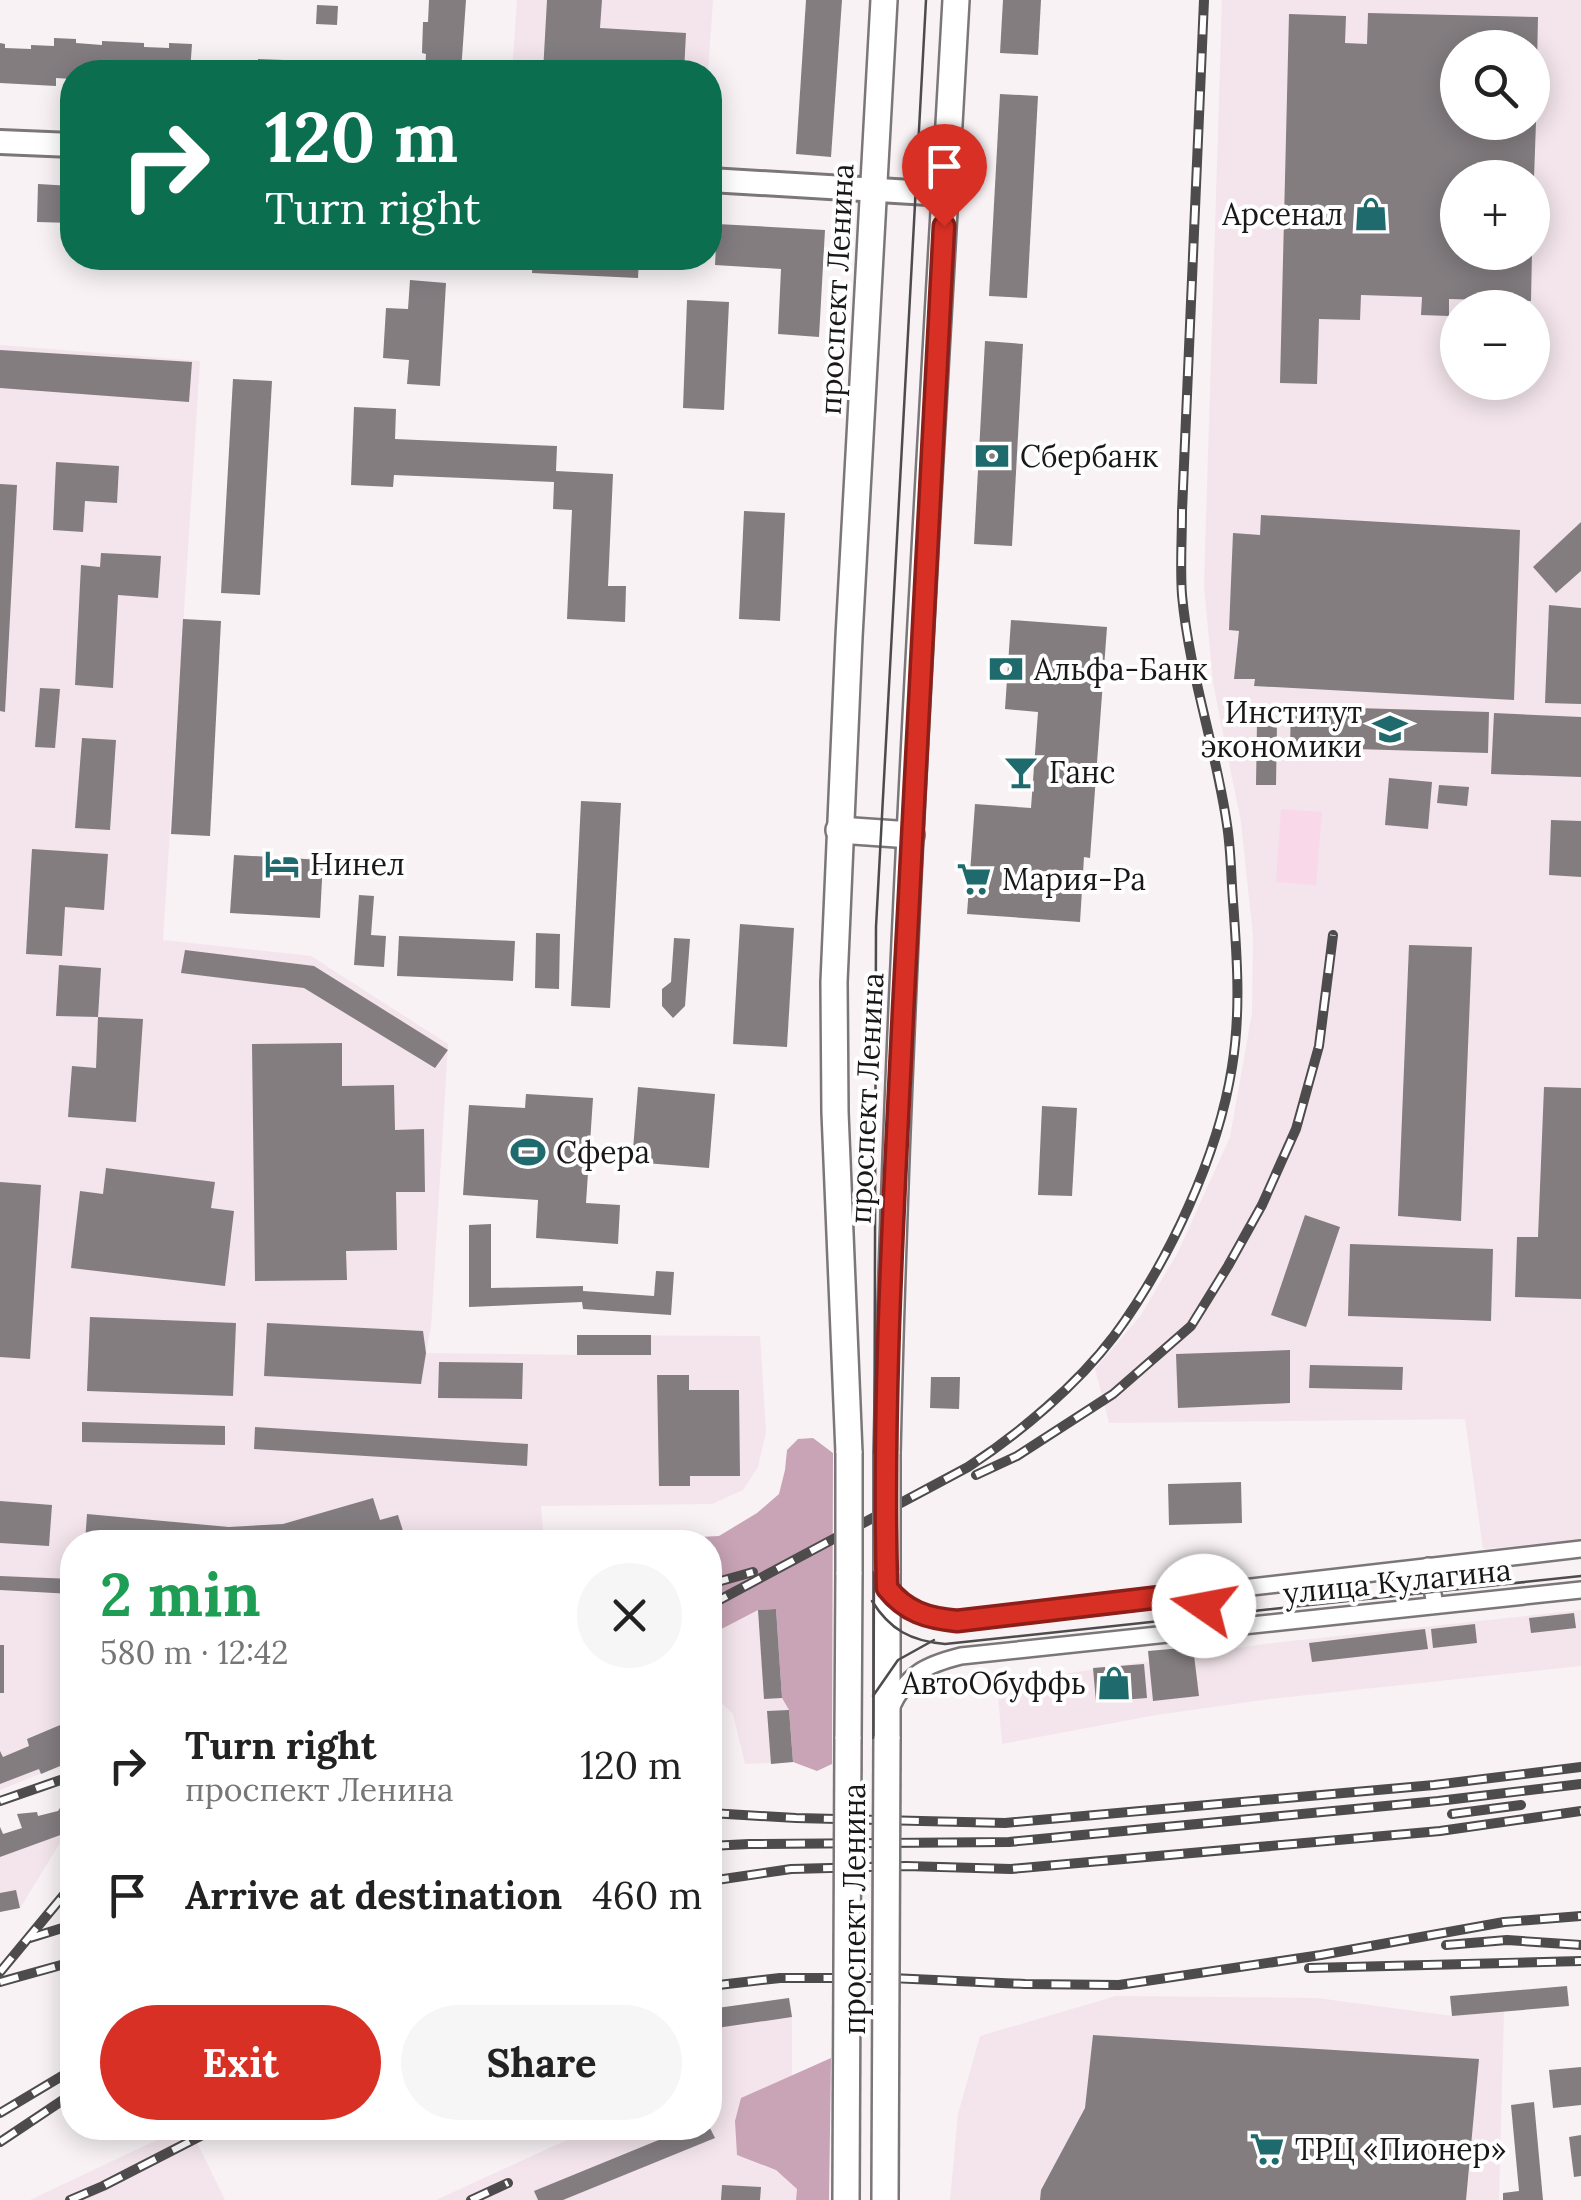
<!DOCTYPE html>
<html lang="en">
<head>
<meta charset="utf-8">
<style>
	body { margin:0; font-family:Lora,serif; background:#f6f6f6; color:#222; height:100vh; display:flex; flex-direction:column; font-size:38px; white-space:nowrap }
	* { box-sizing:border-box; margin:0 }
	p { font-size:32px; color:#767676 }
	.icon { flex:none; width:55px; height:55px; fill:none; stroke:currentColor; stroke-width:2; stroke-linecap:round; stroke-linejoin:round }
	.map { position:relative; flex:1; overflow:hidden }
	.panel { position:absolute; left:60px; top:1530px; width:662px; height:610px; display:flex; flex-direction:column; background:#fff; border-radius:40px; box-shadow:0 5px 25px #0003 }
	.panel>* { flex:none }
	.banner { position:absolute; left:60px; top:60px; width:662px; height:210px; border-radius:40px; box-shadow:0 5px 25px #0003; background:#0b6e4f; color:#fff; overflow:hidden }
	.tools { position:absolute; left:1440px; top:30px; display:grid; gap:20px }
	.tools a { display:grid; place-items:center; width:110px; height:110px; border-radius:50%; background:#fff; box-shadow:0 5px 25px #0003; font-size:50px }
	.pin { position:absolute; display:grid; place-items:center; width:85px; height:85px; color:#fff; margin:-102px -42px; border-radius:50% 50% 50% 0; rotate:-45deg; box-shadow:0 0 10px #0007 }
	.pin .icon { rotate:45deg }
	.me { position:absolute; width:110px; margin:-55px; rotate:282deg; stroke-linejoin:round; filter:drop-shadow(0 0 8px #0008) }
	.turn { display:flex; align-items:center; gap:35px; height:210px; padding:0 40px; font-size:45px }
	.turn .icon { width:130px; height:130px; stroke-width:2.5 }
	.turn b { display:block; font-size:70px; line-height:85px }
	.round { display:grid; place-items:center; flex:none; width:105px; height:105px; border-radius:52px; background:#f6f6f6 }
	.headline { display:flex; align-items:center; justify-content:space-between; height:170px; padding:0 40px }
	h1 { font-size:60px; font-weight:700; line-height:75px; color:#1e9e55 }
	.cta { display:flex; gap:20px; margin-top:auto; padding:20px 40px }
	.cta a { flex:1; height:115px; border-radius:60px; background:#d93025; color:#fff; font-size:40px; font-weight:700; line-height:115px; text-align:center }
	.cta a+a { background:#f6f6f6; color:#222 }
	ul { padding:0; list-style:none }
	li { display:flex; align-items:center; gap:30px; height:130px; padding:0 40px }
	li div { flex:1 }
	li b { display:block; font-size:38px }
	li em { font-style:normal }
	.map>svg:first-child { display:block }
	.built { fill:#f3e5eb; fill-rule:evenodd }
	.green { fill:#f9d9e9 }
	.forest { fill:#c8a4b6 }
	.building { fill:#837d80 }
	.lines { fill:none; stroke-linecap:round; stroke-linejoin:round }
	.street-casing { stroke:#7b7678; stroke-width:20 }
	.secondary-casing { stroke:#7b7678; stroke-width:28 }
	.primary-casing { stroke:#7b7678; stroke-width:30 }
	.street { stroke:#fff; stroke-width:15 }
	.secondary { stroke:#fff; stroke-width:22 }
	.primary { stroke:#fff; stroke-width:25 }
	.tram { stroke:#4e4b4d; stroke-width:2.5 }
	.rail-casing { stroke:#4e4b4d; stroke-width:10 }
	.rail { stroke:#fff; stroke-width:6; stroke-dasharray:19; stroke-linecap:butt }
	.primary-bridge-casing { stroke:#7b7678; stroke-width:30; stroke-linecap:butt }
	.primary-bridge { stroke:#fff; stroke-width:25 }
	.route-casing { stroke:#8d1f18; stroke-width:25 }
	.route { stroke:#d93025; stroke-width:18 }
	.labels { text-anchor:middle; dominant-baseline:central; stroke-width:8; stroke-linejoin:round; paint-order:stroke }
	.poi-label { font-size:30px; fill:#191718; stroke:#fff; text-anchor:start }
	.street-label { font-size:30px; fill:#191718; stroke:#fff }
</style>
</head>
<body>
<div class="map">
<svg width="1581" height="2200" viewBox="0 0 1581 2200">
	<rect width="100%" height="100%" fill="#f8f2f5"/>
	<g class="built">
		<path d="M517,0H713L708,72H512Z"/>
		<path d="M1222,0H1581V1540L1483,1549L1465,1419L1109,1423L1095,1369L1141,1315L1178,1252L1230,1137L1252,1013L1253,936L1241,822L1213,683L1204,586ZM1458,48H1532V122H1458ZM1458,178H1532V252H1458ZM1458,308H1532V382H1458Z"/>
		<path d="M0,345L200,361L163,940L311,956L448,1044L431,1327L426,1353L577,1355V1335L760,1336L766,1432L758,1467L743,1490L712,1504L541,1506L544,1542H72V1761L0,1790Z"/>
		<path d="M776,1609L782,1698L789,1710L793,1762L745,1764L733,1714L716,1698L710,1696V1635L758,1610Z"/>
		<path d="M1581,1610V1666L1270,1699L1156,1715L1002,1744L998,1695L1043,1677L1264,1644Z"/>
		<path d="M72,1802V1820L66,1833L20,1908L0,1912V1826L4,1834L21,1829L17,1814L37,1812L38,1816L58,1811L62,1805Z"/>
		<path d="M1116,1996L1317,1998L1452,2016L1504,2011L1499,2200H950L958,2114L980,2036Z"/>
		<path d="M789,1998L792,2017V2076L742,2098L737,2155L776,2170L797,2189L796,2200H436L593,2128H710V2009Z"/>
		<path d="M182,2128H190L225,2200H30Z"/>
	</g>
	<path class="green" d="M1281,809L1322,812L1316,885L1276,882Z"/>
	<g class="forest">
		<path d="M813,1438L833,1453L832,1764L817,1771L793,1762L789,1710L782,1698L776,1609L758,1610L710,1635V1542H599L719,1536L757,1513L779,1494L785,1470L787,1450L798,1439Z"/>
		<path d="M831,2058L829,2200H796L797,2189L776,2170L737,2155L735,2121L741,2098Z"/>
	</g>
	<g class="building">
		<path d="M429,0H466L461,72H425L426,54L422,53L423,22H428Z"/>
		<path d="M547,0H602L600,28L686,33L684,72H543Z"/>
		<path d="M806,0H842L831,157L796,154Z"/>
		<path d="M1003,0H1041L1038,55L1000,53Z"/>
		<path d="M317,5L338,6L337,25L316,24Z"/>
		<path d="M1368,13L1538,17L1536,113H1532V48H1458V122H1536L1534,178H1458V252H1532L1531,301L1449,299V316L1421,315L1422,297L1361,295L1360,320L1319,319L1317,384L1280,383L1289,14L1346,16L1345,43L1367,44Z"/>
		<path d="M54,38L76,39V43L102,45V41L144,43V47L169,48V43L192,44L190,72H72V79L56,78V86L0,83V43L5,44V48L31,49V45L54,46Z"/>
		<path d="M258,59L284,60L283,64L310,66V61L351,64V68L370,70V72H257Z"/>
		<path d="M378,66L409,68L408,72H377Z"/>
		<path d="M1000,94L1038,96L1027,298L989,296Z"/>
		<path d="M38,184L72,186V223L37,222Z"/>
		<path d="M717,224L825,230L819,337L778,334L781,269L715,265Z"/>
		<path d="M418,258H469V266L418,264Z"/>
		<path d="M533,258H639L638,278L532,273Z"/>
		<path d="M410,280L446,283L440,386L407,384L409,360L383,358L386,308L408,309Z"/>
		<path d="M687,300L729,302L724,410L683,408Z"/>
		<path d="M985,341L1023,344L1012,546L974,544Z"/>
		<path d="M0,350L192,362L189,402L0,388Z"/>
		<path d="M233,379L272,381L260,595L221,593Z"/>
		<path d="M354,407L396,409L395,439L557,446L556,471L613,474L608,586H626L625,622L567,619L572,510L553,509L554,482L394,475L393,487L351,485Z"/>
		<path d="M56,462L119,466L117,503L85,501L83,532L53,530Z"/>
		<path d="M0,484L17,485L5,712L0,711Z"/>
		<path d="M744,511L785,513L780,621L739,619Z"/>
		<path d="M1261,515L1520,530L1514,700L1254,686L1255,679H1234L1239,631L1229,630L1233,533L1260,535Z"/>
		<path d="M1581,522V571L1556,593L1533,567Z"/>
		<path d="M101,553L161,556L158,598L118,595L113,688L75,685L81,565L100,567Z"/>
		<path d="M1549,605L1581,608V704L1545,703Z"/>
		<path d="M183,619L221,621L210,836L171,834Z"/>
		<path d="M1011,620L1107,627L1090,858L1084,857L1080,922L967,914L975,804L1031,808L1038,712L1005,709Z"/>
		<path d="M40,688L60,689L55,748L35,747Z"/>
		<path d="M1291,706L1489,712L1488,753L1290,747Z"/>
		<path d="M1494,713L1581,717V777L1491,774Z"/>
		<path d="M1257,722L1277,723L1276,785H1256Z"/>
		<path d="M82,738L116,740L110,830L75,828Z"/>
		<path d="M1389,778L1432,782L1428,829L1385,825Z"/>
		<path d="M1439,785L1469,787L1467,806L1437,803Z"/>
		<path d="M581,801L621,803L610,1008L571,1006Z"/>
		<path d="M1551,820L1581,821V877L1549,875Z"/>
		<path d="M32,849L108,854L104,910L65,907L62,956L26,954Z"/>
		<path d="M234,855L323,860L320,918L230,913Z"/>
		<path d="M359,895L374,896L371,935L386,936L384,967L354,965Z"/>
		<path d="M740,924L794,928L787,1047L733,1044Z"/>
		<path d="M536,933L560,934L559,989L535,988Z"/>
		<path d="M399,936L515,941L513,981L397,976Z"/>
		<path d="M674,938L690,939L685,1006L673,1018L662,1006V989L671,982Z"/>
		<path d="M1409,945L1472,947L1461,1221L1398,1216Z"/>
		<path d="M185,950L314,966L448,1050L435,1068L304,988L181,973Z"/>
		<path d="M59,965L101,968L98,1017L56,1016Z"/>
		<path d="M98,1017L143,1019L136,1122L68,1117L72,1066L96,1068Z"/>
		<path d="M342,1043V1086L394,1085L395,1130L424,1129L425,1192H396L397,1250L346,1251L347,1280L255,1281L252,1044Z"/>
		<path d="M638,1087L715,1094L709,1168L632,1162Z"/>
		<path d="M1544,1087L1581,1088V1299L1515,1297L1517,1237H1538Z"/>
		<path d="M526,1094L593,1098L586,1203L620,1205L618,1244L536,1238L538,1200L463,1195L469,1105L525,1108Z"/>
		<path d="M1042,1106L1077,1108L1072,1196L1038,1195Z"/>
		<path d="M106,1168L215,1182L211,1208L234,1211L225,1286L71,1268L80,1191L103,1194Z"/>
		<path d="M0,1182L41,1185L30,1359L0,1357Z"/>
		<path d="M1305,1215L1340,1227L1306,1327L1271,1315Z"/>
		<path d="M491,1224V1288L583,1286V1291L654,1296L656,1271L674,1272L671,1315L583,1309L582,1302L469,1307V1225Z"/>
		<path d="M1350,1244L1493,1249L1491,1321L1348,1316Z"/>
		<path d="M90,1317L236,1323L233,1396L87,1391Z"/>
		<path d="M267,1323L423,1331L426,1353L421,1384L264,1376Z"/>
		<rect x="577" y="1335" width="74" height="20"/>
		<path d="M1290,1350V1403L1178,1408L1176,1354Z"/>
		<path d="M439,1362L523,1363L522,1399L438,1398Z"/>
		<path d="M1310,1365L1403,1367L1402,1390L1309,1388Z"/>
		<path d="M657,1375H689V1390H739L740,1476H690V1486H659Z"/>
		<path d="M931,1377H960L959,1409L930,1408Z"/>
		<path d="M82,1422L225,1426V1445L82,1442Z"/>
		<path d="M255,1427L528,1444L527,1466L254,1449Z"/>
		<path d="M1241,1482L1242,1523L1169,1525L1168,1484Z"/>
		<path d="M373,1498L380,1520L398,1515L403,1531L364,1542H85L87,1514L229,1527L283,1524Z"/>
		<path d="M0,1501L52,1505L49,1546L0,1543Z"/>
		<path d="M0,1576L72,1579V1594L0,1590Z"/>
		<path d="M776,1609L782,1698L764,1699L758,1610Z"/>
		<path d="M1574,1613L1576,1628L1531,1633L1529,1618Z"/>
		<path d="M1475,1624L1477,1643L1433,1648L1431,1629Z"/>
		<path d="M1425,1629L1428,1649L1312,1662L1309,1643Z"/>
		<rect x="0" y="1645" width="4" height="48"/>
		<path d="M1193,1647L1199,1696L1153,1701L1148,1651Z"/>
		<path d="M1144,1664L1147,1698L1096,1702L1093,1668L1105,1667L1106,1683L1121,1681L1119,1666Z"/>
		<path d="M789,1710L793,1762L771,1764L767,1711Z"/>
		<path d="M72,1720V1761L41,1774L39,1769L0,1784V1751L3,1757L29,1746L27,1739Z"/>
		<path d="M72,1802V1820L66,1833L0,1857V1827L3,1834L22,1828L17,1814L37,1812L38,1816L58,1811L62,1805Z"/>
		<path d="M16,1890L20,1908L0,1912V1893Z"/>
		<path d="M1567,1986L1569,2006L1452,2016L1450,1996Z"/>
		<path d="M789,1998L792,2017L710,2029V2009Z"/>
		<path d="M1093,2035L1479,2059L1466,2200H1040L1041,2190L1085,2108Z"/>
		<path d="M1581,2067V2105L1553,2108L1549,2070Z"/>
		<path d="M1534,2102L1543,2200H1503V2193L1519,2191L1511,2105Z"/>
		<path d="M688,2128H710L715,2138L563,2200H538L534,2191Z"/>
		<path d="M1581,2135V2176L1574,2177L1569,2137Z"/>
		<path d="M722,2185L761,2187L760,2200H721Z"/>
	</g>
	<g class="lines">
		<g class="street-casing">
			<g id="street">
				<path d="M1428,1566L1435,1605"/>
				<path d="M887,1588C906,1612 928,1618 957,1621L1581,1549"/>
				<path d="M1203,1593L1208,1628"/>
				<path d="M891,1708C907,1674 925,1665 961,1656L1581,1590"/>
			</g>
		</g>
		<g class="secondary-casing">
			<g id="secondary">
				<path d="M0,142L72,145"/>
				<path d="M710,180L945,194"/>
			</g>
		</g>
		<g class="primary-casing">
			<g id="primary">
				<path d="M839,830L911,835"/>
				<path d="M849,1453L835,1112L834,982L849,637L884,0"/>
				<path d="M887,1454C898,969 929,484 956,0"/>
				<path d="M848,1739L849,1572"/>
				<path d="M887,1739V1571"/>
			</g>
		</g>
		<use href="#street" class="street"/>
		<use href="#secondary" class="secondary"/>
		<use href="#primary" class="primary"/>
		<g class="tram">
			<path d="M872,1601C890,1630 911,1641 945,1644L1581,1576"/>
			<path d="M873,1696L898,1660L934,1640"/>
			<path d="M872,2200L876,927L926,0"/>
		</g>
		<g class="rail-casing">
			<g id="rail">
				<path d="M976,1475L1017,1456L1113,1394L1191,1326L1228,1266L1262,1205L1296,1129L1319,1046L1333,935"/>
				<path d="M710,1584L753,1572"/>
				<path d="M710,1605L968,1467C1020,1433 1077,1385 1114,1336C1168,1263 1218,1157 1232,1067C1241,1012 1237,956 1233,901C1231,876 1231,850 1227,825C1216,748 1189,673 1182,595C1180,567 1182,539 1182,511L1204,0"/>
				<path d="M0,1801L72,1776"/>
				<path d="M710,1813L796,1818L1005,1823L1434,1785L1581,1767"/>
				<path d="M1452,1814L1521,1805"/>
				<path d="M710,1846L749,1844L1009,1842L1438,1801L1581,1784"/>
				<path d="M710,1881L791,1869L906,1866L1011,1869L1440,1831L1581,1811"/>
				<path d="M30,1938L72,1925"/>
				<path d="M1446,1945L1507,1940L1581,1945"/>
				<path d="M1309,1968L1581,1961"/>
				<path d="M0,1972L72,1885"/>
				<path d="M0,1982L72,1962"/>
				<path d="M710,1986L780,1978H891L1025,1984L1119,1985L1321,1955L1504,1922L1581,1916"/>
				<path d="M0,2113L72,2070"/>
				<path d="M0,2142L72,2094"/>
				<path d="M70,2200L103,2186L216,2128"/>
				<path d="M471,2200L508,2183"/>
			</g>
		</g>
		<use href="#rail" class="rail"/>
		<g class="primary-bridge-casing">
			<g id="primary-bridge">
				<path d="M887,1454V1571"/>
				<path d="M849,1572V1453"/>
				<path d="M846,2200L848,1739"/>
				<path d="M885,2200L887,1739"/>
			</g>
		</g>
		<use href="#primary-bridge" class="primary-bridge"/>
	</g>
	<g class="lines">
		<g class="route-casing">
			<path id="route" d="M944,226C929,488 916,750 903,1012C894,1204 882,1396 887,1588C906,1612 927,1618 957,1621L1203,1592L1204,1606"/>
		</g>
		<use href="#route" class="route"/>
	</g>
	<defs>
		<g id="shop-bare" transform="scale(2.7)"><path d="M-5-2.5h2.3a2.7 3.5 0 0 1 5.4 0H5L5.5 6h-11ZM-1.5-2.5h3a1.5 2.3 0 0 0-3 0Z" fill="#1e6a6c" stroke="#fff" stroke-width="2.5" paint-order="stroke"/></g>
		<g id="bank-bare" transform="scale(2.7)"><path d="M-6-4H6V4H-6ZM0-2.3a2.3 2.3 0 1 0 0 4.6a2.3 2.3 0 1 0 0-4.6Z" fill="#1e6a6c" stroke="#fff" stroke-width="2.5" paint-order="stroke"/></g>
		<g id="university-bare" transform="scale(2.7)"><path d="M0-5L7-2L0 1L-7-2ZM-4 1L0 2.5L4 1V4Q0 6-4 4Z" fill="#1e6a6c" stroke="#fff" stroke-width="2.5" paint-order="stroke"/></g>
		<g id="bar-bare" transform="scale(2.7)"><path d="M-6-5H6L.8 .8V4.5H3.5V6h-7V4.5H-.8V.8Z" fill="#1e6a6c" stroke="#fff" stroke-width="2.5" paint-order="stroke"/></g>
		<g id="hotel-bare" transform="scale(2.7)"><path d="M-6-4.5h1.5V1H6V5H4.5V3h-9V5H-6ZM-4 0a1.8 1.8 0 1 1 3.6 0ZM.5 0V-2.5h3Q6-2.5 6 0Z" fill="#1e6a6c" stroke="#fff" stroke-width="2.5" paint-order="stroke"/></g>
		<g id="supermarket-bare" transform="scale(2.7)"><path d="M-6-5.5h2.5l.6 2H6L4.5 2H-2.5L-4.4-4H-6ZM-1.5 3.2a1.3 1.3 0 1 0 .1 0ZM3 3.2a1.3 1.3 0 1 0 .1 0Z" fill="#1e6a6c" stroke="#fff" stroke-width="2.5" paint-order="stroke"/></g>
		<g id="stadium-bare" transform="scale(2.7)"><path d="M0-5a6.5 5 0 1 0 0 10a6.5 5 0 1 0 0-10ZM-3.5-1.8h7v3.6h-7Z" fill="#1e6a6c" stroke="#fff" stroke-width="2.5" paint-order="stroke"/></g>
	</defs>
	<g fill-rule="evenodd">
		<use href="#shop-bare" x="1371" y="214"/>
		<use href="#bank-bare" x="992" y="456"/>
		<use href="#bank-bare" x="1006" y="669"/>
		<use href="#university-bare" x="1390" y="729"/>
		<use href="#bar-bare" x="1021" y="772"/>
		<use href="#hotel-bare" x="282" y="864"/>
		<use href="#supermarket-bare" x="974" y="879"/>
		<use href="#stadium-bare" x="528" y="1152"/>
		<use href="#shop-bare" x="1114" y="1683"/>
		<use href="#supermarket-bare" x="1267" y="2149"/>
	</g>
	<g class="labels">
		<g class="poi-label">
			<text x="1343" y="214" text-anchor="end">Арсенал</text>
			<text x="1020" y="456">Сбербанк</text>
			<text x="1034" y="669">Альфа-Банк</text>
			<text x="1362" y="712" text-anchor="end">Институт<tspan x="1362" dy="34">экономики</tspan></text>
			<text x="1049" y="772">Ганс</text>
			<text x="310" y="864">Нинел</text>
			<text x="1002" y="879">Мария-Ра</text>
			<text x="556" y="1152">Сфера</text>
			<text x="1086" y="1683" text-anchor="end">АвтоОбуффь</text>
			<text x="1295" y="2149">ТРЦ «Пионер»</text>
		</g>
		<g class="street-label">
			<text transform="translate(836 289) rotate(-87)">проспект Ленина</text>
			<text transform="translate(866 1098) rotate(-87)">проспект Ленина</text>
			<text transform="translate(1397 1581) rotate(-6)">улица Кулагина</text>
			<text transform="translate(854 1909) rotate(-90)">проспект Ленина</text>
		</g>
	</g>
</svg>
<div class="tools">
<a><svg class="icon" aria-label="search" viewBox="0 0 24 24"><circle cx="10" cy="10" r="6"/><path d="M15 15l6 6"/></svg></a>
<a>+</a>
<a>−</a>
</div>
<div class="pin" style="left:944px;top:226px;background:#d93025"><svg class="icon" aria-label="arrive" viewBox="0 0 24 24"><path d="M6 21V4h12l-3 4 3 4H6"/></svg></div>
<svg class="me" style="left:1204px;top:1606px" viewBox="-20 -20 40 40"><circle r="19" fill="#fff"/><path d="M0-13L10 11 0 6-10 11z" fill="#d93025"/></svg>
<div class="banner">
<div class="turn"><svg class="icon" aria-label="right" viewBox="0 0 24 24"><path d="M7 20v-9h11M14 6l5 5-5 5"/></svg><div><b>120 m</b>Turn right</div></div>
</div>
<section class="panel">
<div class="headline"><div><h1>2 min</h1><p>580 m · 12:42</p></div><a class="round"><svg class="icon" aria-label="close" viewBox="0 0 24 24"><path d="M6 6l12 12M18 6L6 18"/></svg></a></div>
<ul>
<li><svg class="icon" aria-label="right" viewBox="0 0 24 24"><path d="M7 20v-9h11M14 6l5 5-5 5"/></svg><div><b>Turn right</b><p>проспект Ленина</p></div><em>120 m</em></li>
<li><svg class="icon" aria-label="arrive" viewBox="0 0 24 24"><path d="M6 21V4h12l-3 4 3 4H6"/></svg><div><b>Arrive at destination</b></div><em>460 m</em></li>
</ul>
<div class="cta"><a>Exit</a><a>Share</a></div>
</section>
</div>
</body>
</html>
